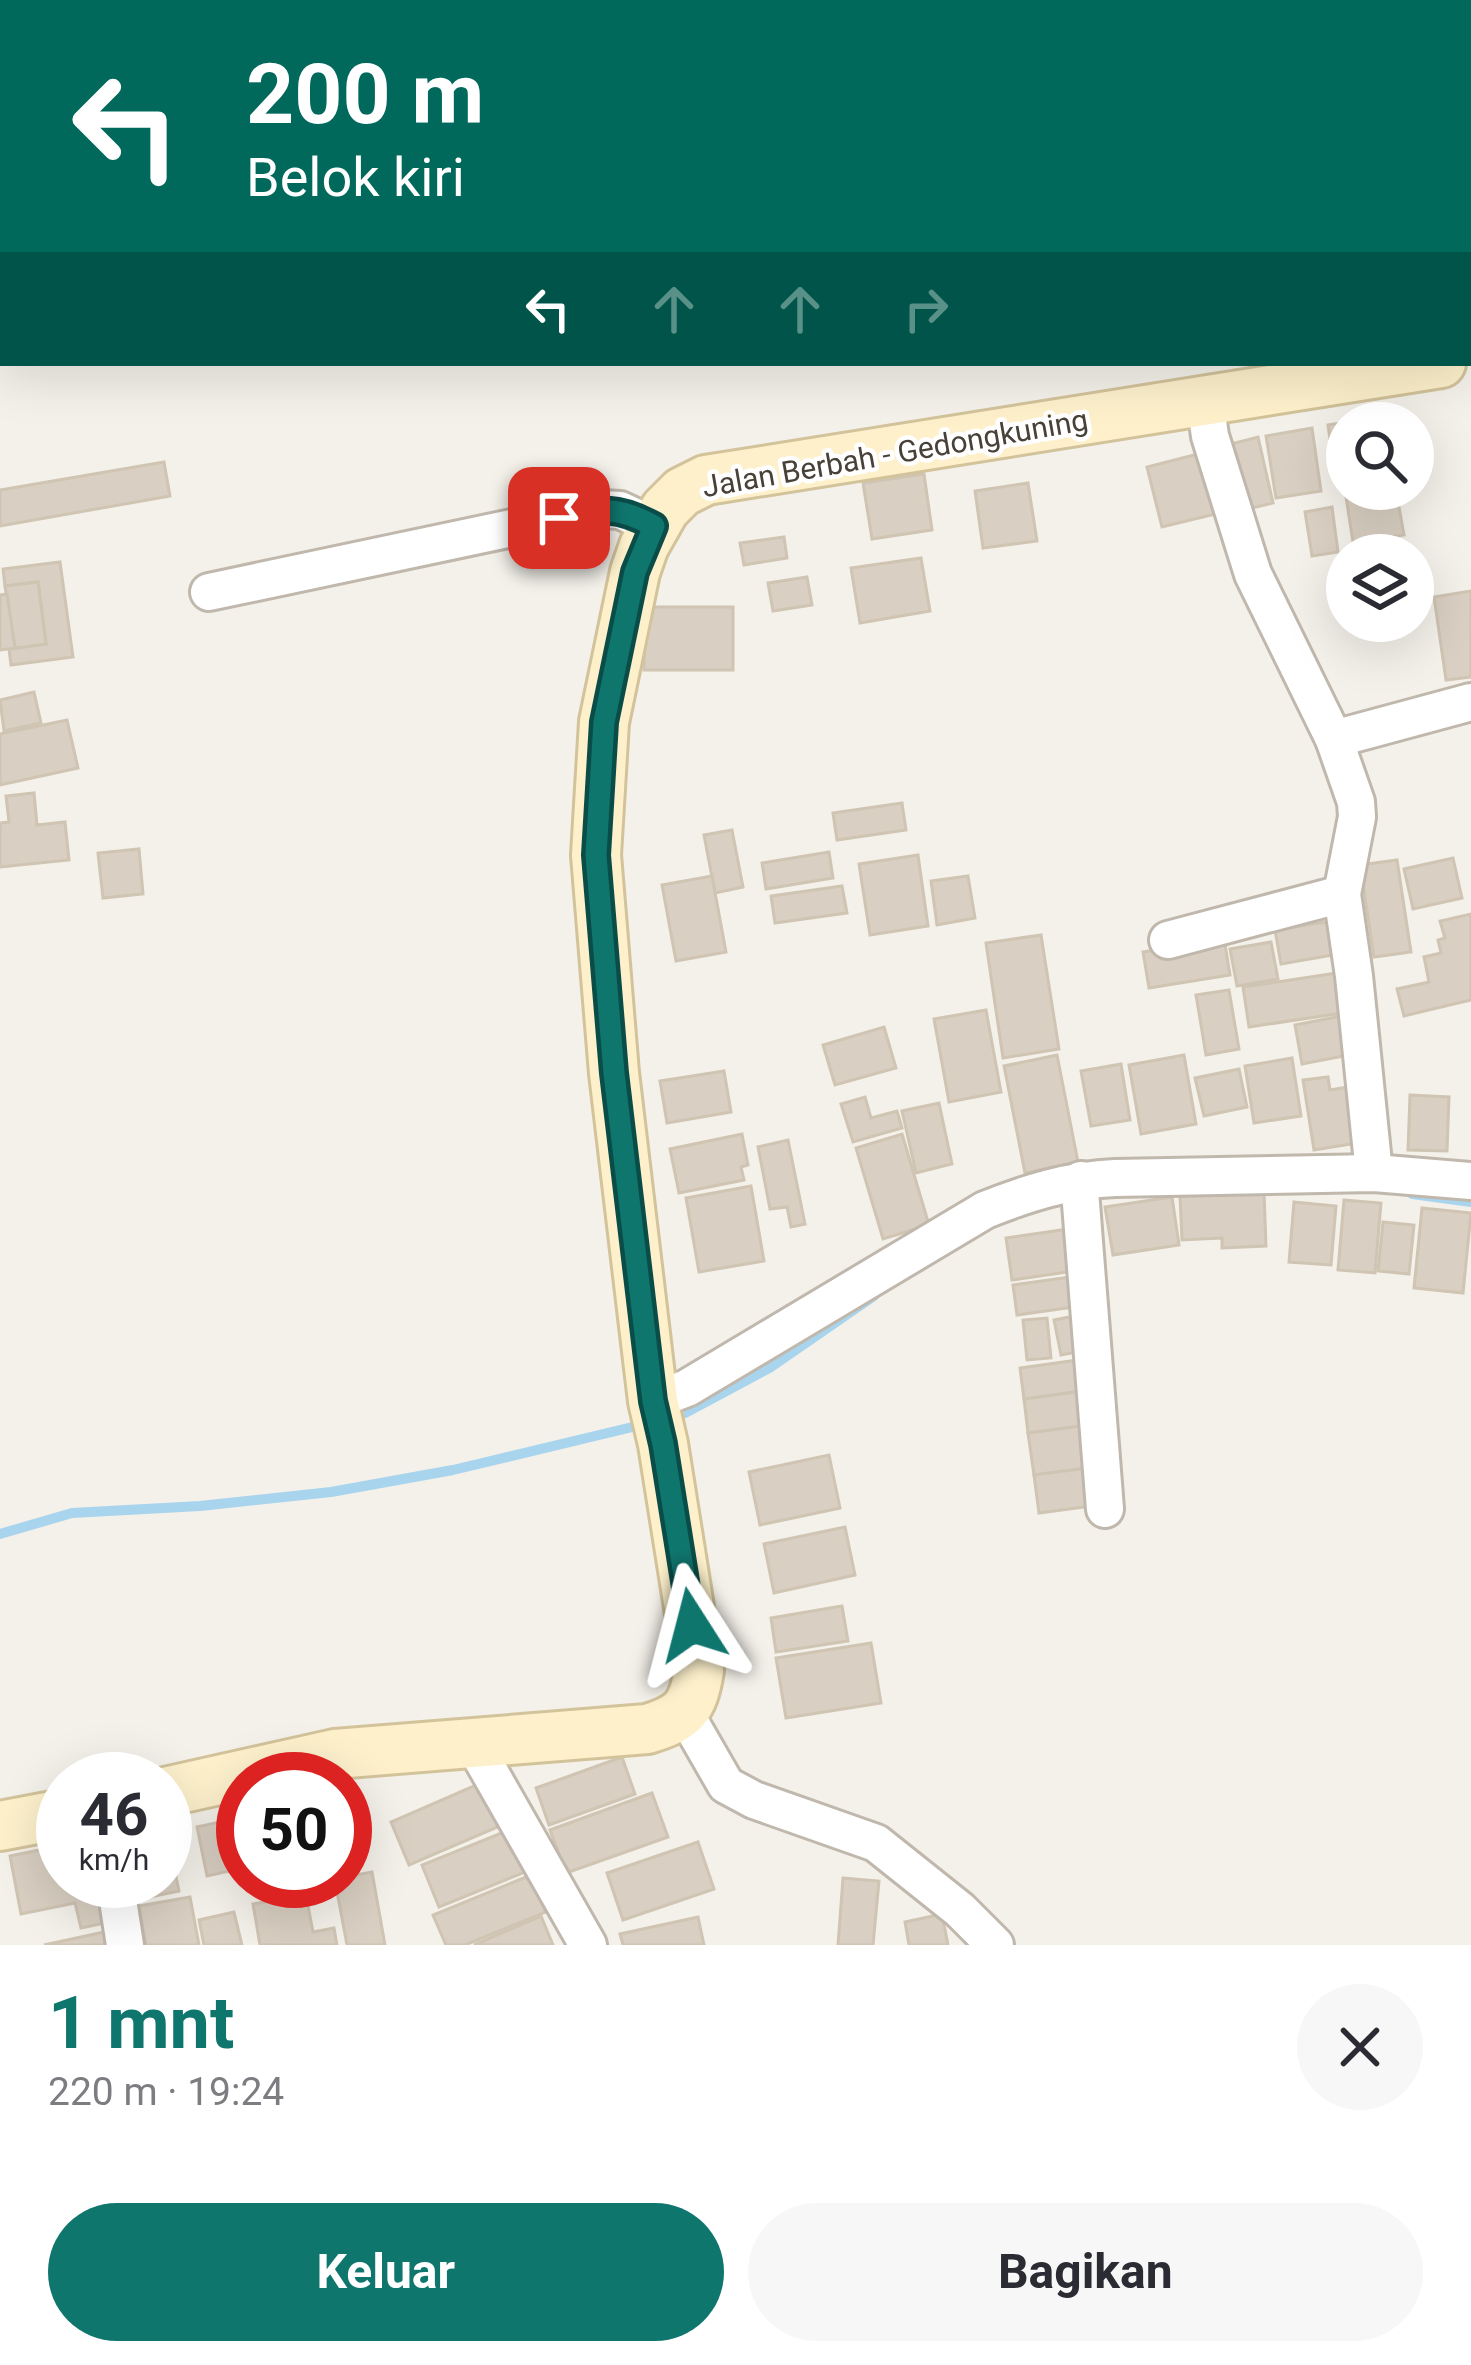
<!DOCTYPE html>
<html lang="id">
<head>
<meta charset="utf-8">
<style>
	body { margin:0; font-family:Roboto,sans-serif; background:#f7f7f7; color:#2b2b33; height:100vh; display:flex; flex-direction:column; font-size:45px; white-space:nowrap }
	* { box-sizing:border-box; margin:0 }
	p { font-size:39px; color:#7c7c81 }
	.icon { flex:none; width:66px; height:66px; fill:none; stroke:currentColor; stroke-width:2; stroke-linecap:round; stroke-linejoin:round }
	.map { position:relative; height:1945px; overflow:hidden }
	.drawer { display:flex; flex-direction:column; background:#fff; flex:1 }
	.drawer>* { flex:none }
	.banner { position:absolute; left:0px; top:0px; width:1473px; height:366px; box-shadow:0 12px 48px #0002; background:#00695c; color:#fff; overflow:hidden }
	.tools { position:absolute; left:1326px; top:402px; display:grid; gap:24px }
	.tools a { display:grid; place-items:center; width:108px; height:108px; border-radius:50%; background:#fff; box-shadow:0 12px 48px #0002; font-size:60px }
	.speed { position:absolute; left:36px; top:1752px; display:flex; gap:24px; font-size:60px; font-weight:700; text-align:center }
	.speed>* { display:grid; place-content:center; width:156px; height:156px; border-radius:50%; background:#fff; box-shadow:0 12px 48px #0002; line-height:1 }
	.speed small { font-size:30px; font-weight:400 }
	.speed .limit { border:18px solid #d22; background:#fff; color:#111 }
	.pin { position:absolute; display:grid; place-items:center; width:102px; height:102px; color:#fff; margin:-51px; border-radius:24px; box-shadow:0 6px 18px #0006 }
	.me { position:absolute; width:132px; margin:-66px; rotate:351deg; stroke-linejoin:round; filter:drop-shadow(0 0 9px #0008) }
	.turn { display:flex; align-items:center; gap:42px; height:252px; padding:0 48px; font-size:54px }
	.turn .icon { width:156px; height:156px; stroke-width:2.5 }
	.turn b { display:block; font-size:84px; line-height:102px }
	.lanes { display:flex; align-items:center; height:114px; padding:0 48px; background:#0003; justify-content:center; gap:60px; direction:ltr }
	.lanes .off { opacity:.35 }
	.round { display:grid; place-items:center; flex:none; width:126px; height:126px; border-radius:63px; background:#f7f7f7 }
	.summary { display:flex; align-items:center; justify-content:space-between; height:204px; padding:0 48px }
	h1 { font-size:72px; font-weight:700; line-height:90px; color:#0f766e }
	.primary-button { display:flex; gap:24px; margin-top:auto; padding:24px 48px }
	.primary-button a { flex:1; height:138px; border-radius:72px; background:#0f766e; color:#fff; font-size:48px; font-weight:700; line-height:138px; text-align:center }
	.primary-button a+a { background:#f7f7f7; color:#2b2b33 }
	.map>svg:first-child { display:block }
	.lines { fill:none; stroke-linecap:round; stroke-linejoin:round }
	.stream { stroke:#a9d4ee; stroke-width:10 }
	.building { fill:#d9cfc2; stroke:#d0c4b3; stroke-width:3 }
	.street-casing { stroke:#c0b8ac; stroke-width:42 }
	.secondary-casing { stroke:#d3c39b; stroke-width:54 }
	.street { stroke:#fff; stroke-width:36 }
	.secondary { stroke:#fdf0cb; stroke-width:48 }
	.route-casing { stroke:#0a4d48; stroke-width:30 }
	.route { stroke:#0f766e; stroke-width:21 }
	.labels { text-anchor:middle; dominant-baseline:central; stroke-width:9; stroke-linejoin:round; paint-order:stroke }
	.street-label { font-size:30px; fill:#484138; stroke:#fff }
</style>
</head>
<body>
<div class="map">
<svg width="1471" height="1945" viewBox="0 0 1471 1945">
	<rect width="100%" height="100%" fill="#f4f1ea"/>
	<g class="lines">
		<g class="stream">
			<path d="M1412,1194L1471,1202"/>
			<path d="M669,1418L685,1413L771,1367L874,1296"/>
			<path d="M0,1534L72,1513L200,1506L331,1492L453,1470L645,1424"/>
		</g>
	</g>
	<g class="building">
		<path d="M1384,416L1385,423H1347V472L1335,474L1328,425Z"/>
		<path d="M1312,428L1321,491L1276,498L1266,436Z"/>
		<path d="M1258,437L1273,503L1239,511L1223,446Z"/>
		<path d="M1209,451L1224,512L1162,527L1147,467Z"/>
		<path d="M164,462L170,496L0,526V490Z"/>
		<path d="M924,474L932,530L872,539L863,483Z"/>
		<path d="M1028,483L1037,541L983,548L975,491Z"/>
		<path d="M1396,490L1404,535L1353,542L1346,497Z"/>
		<path d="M1332,507L1338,552L1312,556L1305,512Z"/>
		<path d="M784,537L787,558L744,565L740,543Z"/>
		<path d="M921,558L930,611L860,623L851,568Z"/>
		<path d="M60,562L73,657L11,665L9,649L46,644L38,582L5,586L3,569Z"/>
		<path d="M807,577L812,605L773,611L768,583Z"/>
		<path d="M38,582L46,644L15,648L5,586Z"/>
		<path d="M1471,591V677L1446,680L1434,597Z"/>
		<path d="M7,594L15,648L0,650V595Z"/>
		<rect x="644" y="607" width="89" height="63"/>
		<path d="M34,692L41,723L4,731L0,700Z"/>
		<path d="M67,720L78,768L0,785V734Z"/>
		<path d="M34,793L37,825L65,822L69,860L0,867V823L9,822L6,796Z"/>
		<path d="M902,803L906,830L837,840L833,813Z"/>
		<path d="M732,830L743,887L715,893L704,835Z"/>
		<path d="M139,849L143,894L103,898L98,853Z"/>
		<path d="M829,852L833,878L766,889L762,863Z"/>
		<path d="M918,855L928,926L870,935L859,864Z"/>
		<path d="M1453,858L1462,898L1413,909L1404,869Z"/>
		<path d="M1397,860L1411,952L1374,957L1360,865Z"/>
		<path d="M712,876L726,952L676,961L662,885Z"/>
		<path d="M968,876L975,918L937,925L931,881Z"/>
		<path d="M842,886L847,913L775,923L771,896Z"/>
		<path d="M1471,914V1000L1404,1016L1397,989L1429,982L1424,957L1441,953L1438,940L1445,938L1440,921Z"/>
		<path d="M1338,920L1344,953L1281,964L1275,930Z"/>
		<path d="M1041,935L1059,1049L1003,1058L986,943Z"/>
		<path d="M1224,938L1230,975L1149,988L1143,952Z"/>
		<path d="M1271,942L1278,979L1237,986L1230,949Z"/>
		<path d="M1337,973L1343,1013L1249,1027L1243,987Z"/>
		<path d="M1229,990L1239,1049L1206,1055L1196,995Z"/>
		<path d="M986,1010L1001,1092L949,1102L934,1019Z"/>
		<path d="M1351,1014L1359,1053L1302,1064L1295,1025Z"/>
		<path d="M884,1027L896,1068L835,1085L823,1045Z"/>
		<path d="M1057,1055L1078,1162L1025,1173L1004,1066Z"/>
		<path d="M1184,1055L1196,1124L1141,1134L1129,1065Z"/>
		<path d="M1292,1058L1301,1116L1254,1123L1245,1066Z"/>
		<path d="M1121,1064L1130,1120L1091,1126L1081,1071Z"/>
		<path d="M1239,1069L1247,1107L1204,1116L1195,1078Z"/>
		<path d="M724,1071L731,1112L667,1123L660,1081Z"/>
		<path d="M1328,1077L1330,1090L1354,1086L1363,1142L1314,1150L1303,1080Z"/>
		<path d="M1410,1095L1449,1097L1447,1151L1408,1150Z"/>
		<path d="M865,1097L871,1118L897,1111L902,1128L853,1142L841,1104Z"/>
		<path d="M939,1103L952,1164L916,1173L902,1111Z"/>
		<path d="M742,1134L748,1165L741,1167L744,1180L679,1193L670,1149Z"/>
		<path d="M902,1134L929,1225L883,1239L856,1148Z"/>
		<path d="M788,1140L805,1224L791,1227L787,1207L770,1209L758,1147Z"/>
		<path d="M751,1186L764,1261L699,1272L686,1198Z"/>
		<path d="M1264,1192L1266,1246L1222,1248V1238L1182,1240L1180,1196Z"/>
		<path d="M1172,1197L1179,1245L1113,1255L1105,1207Z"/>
		<path d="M1344,1200L1381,1203L1375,1273L1338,1270Z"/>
		<path d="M1294,1202L1336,1206L1331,1265L1289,1262Z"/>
		<path d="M1422,1208L1471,1213L1463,1293L1414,1288Z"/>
		<path d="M1383,1222L1414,1225L1409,1274L1378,1271Z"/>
		<path d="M1075,1228L1081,1270L1012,1280L1006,1238Z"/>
		<path d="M1078,1276L1081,1306L1017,1315L1013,1285Z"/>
		<path d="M1079,1315L1087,1350L1061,1355L1054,1320Z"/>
		<path d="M1047,1318L1051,1358L1027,1360L1023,1320Z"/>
		<path d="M1085,1359L1089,1390L1024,1399L1020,1368Z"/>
		<path d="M1085,1391L1089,1425L1028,1433L1024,1399Z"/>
		<path d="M1089,1425L1087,1468L1034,1475L1028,1433Z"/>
		<path d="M829,1455L840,1508L760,1525L749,1472Z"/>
		<path d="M1087,1468L1092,1506L1039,1513L1034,1475Z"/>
		<path d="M845,1527L855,1575L774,1593L764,1544Z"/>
		<path d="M842,1606L848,1641L776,1652L771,1618Z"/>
		<path d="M871,1643L881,1703L786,1718L776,1658Z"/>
		<path d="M622,1757L635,1794L549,1825L536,1788Z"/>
		<path d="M490,1779L509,1822L409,1865L391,1822Z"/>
		<path d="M652,1793L668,1837L566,1873L550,1830Z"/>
		<path d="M243,1817V1868L207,1876L197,1827Z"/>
		<path d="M165,1824L179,1891L140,1899L136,1881H165Z"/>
		<path d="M519,1826L535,1868L439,1907L422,1865Z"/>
		<path d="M698,1842L714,1889L623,1920L607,1873Z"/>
		<path d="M63,1845V1881H111L119,1920L81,1928L75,1903L21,1914L10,1856Z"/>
		<path d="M372,1872L385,1945H347L335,1881H345V1877Z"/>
		<path d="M531,1875L546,1912L465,1945H446L433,1915Z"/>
		<path d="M843,1878L879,1881L873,1945H838Z"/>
		<path d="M306,1895L313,1932L334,1928L337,1945H260L253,1904Z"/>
		<path d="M190,1897L199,1945H146L139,1906Z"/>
		<path d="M234,1912L242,1945H204L199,1920Z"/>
		<path d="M942,1914L948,1945H909L905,1922Z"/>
		<path d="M541,1916L553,1945H474Z"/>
		<path d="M698,1917L704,1945H623L620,1934Z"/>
		<path d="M113,1930L116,1945H44Z"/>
	</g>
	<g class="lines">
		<g class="street-casing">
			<g id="street">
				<path d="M1205,401L1210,436L1253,574L1334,739L1356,802L1357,817L1342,894L1354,976L1374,1173"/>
				<path d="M209,592L602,509L620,510L654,526"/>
				<path d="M1334,739L1471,702"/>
				<path d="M1168,940L1342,894"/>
				<path d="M1081,1180L1080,1191L1105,1509"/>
				<path d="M653,1401L687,1388L985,1210C1027,1193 1069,1180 1115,1178L1374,1173L1471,1181"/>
				<path d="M684,1712L726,1785L754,1800L876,1843L960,1910L995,1945"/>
				<path d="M473,1743L588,1945"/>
				<path d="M115,1881L125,1945"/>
			</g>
		</g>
		<g class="secondary-casing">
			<g id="secondary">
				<path d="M165,1792L335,1754L647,1729C684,1718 693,1708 699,1670L663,1444L653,1401L614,1073L596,855L604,722L635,572L644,546L665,509L682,492L706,480L1441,363"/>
				<path d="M0,1826L63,1814"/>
			</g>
		</g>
		<use href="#street" class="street"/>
		<use href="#secondary" class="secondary"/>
	</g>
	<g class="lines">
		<g class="route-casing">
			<path id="route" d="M559,518C600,509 616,505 654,526L635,572L604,722L596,855L614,1073L653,1401L663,1444L692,1625"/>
		</g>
		<use href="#route" class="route"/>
	</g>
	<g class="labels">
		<g class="street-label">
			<text transform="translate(895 453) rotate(-10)">Jalan Berbah - Gedongkuning</text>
		</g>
	</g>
</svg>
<div class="tools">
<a><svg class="icon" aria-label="search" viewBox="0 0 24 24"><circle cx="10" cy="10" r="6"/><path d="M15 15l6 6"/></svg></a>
<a><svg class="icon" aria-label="layers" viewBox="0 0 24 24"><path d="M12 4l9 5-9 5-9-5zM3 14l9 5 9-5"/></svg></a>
</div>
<div class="speed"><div>46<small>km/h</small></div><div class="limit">50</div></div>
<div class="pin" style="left:559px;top:518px;background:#d93025"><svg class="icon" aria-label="arrive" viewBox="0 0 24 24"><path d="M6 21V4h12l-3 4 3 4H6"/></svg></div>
<svg class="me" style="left:692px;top:1625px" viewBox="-20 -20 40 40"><path d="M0-17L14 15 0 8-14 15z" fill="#0f766e" stroke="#fff" stroke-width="4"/></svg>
<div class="banner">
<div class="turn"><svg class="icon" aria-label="left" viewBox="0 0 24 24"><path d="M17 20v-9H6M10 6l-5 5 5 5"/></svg><div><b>200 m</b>Belok kiri</div></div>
<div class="lanes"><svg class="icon" aria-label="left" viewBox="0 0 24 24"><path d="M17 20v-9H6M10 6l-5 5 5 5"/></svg><svg class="icon off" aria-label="ahead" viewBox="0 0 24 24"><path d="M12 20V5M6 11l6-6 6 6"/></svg><svg class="icon off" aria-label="ahead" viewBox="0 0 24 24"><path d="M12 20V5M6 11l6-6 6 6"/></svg><svg class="icon off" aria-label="right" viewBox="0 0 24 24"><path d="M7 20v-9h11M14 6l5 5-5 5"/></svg></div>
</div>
</div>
<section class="drawer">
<div class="summary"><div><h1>1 mnt</h1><p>220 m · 19:24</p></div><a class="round"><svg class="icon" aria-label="close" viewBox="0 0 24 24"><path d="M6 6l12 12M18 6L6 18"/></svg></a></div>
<div class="primary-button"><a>Keluar</a><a>Bagikan</a></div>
</section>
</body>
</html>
